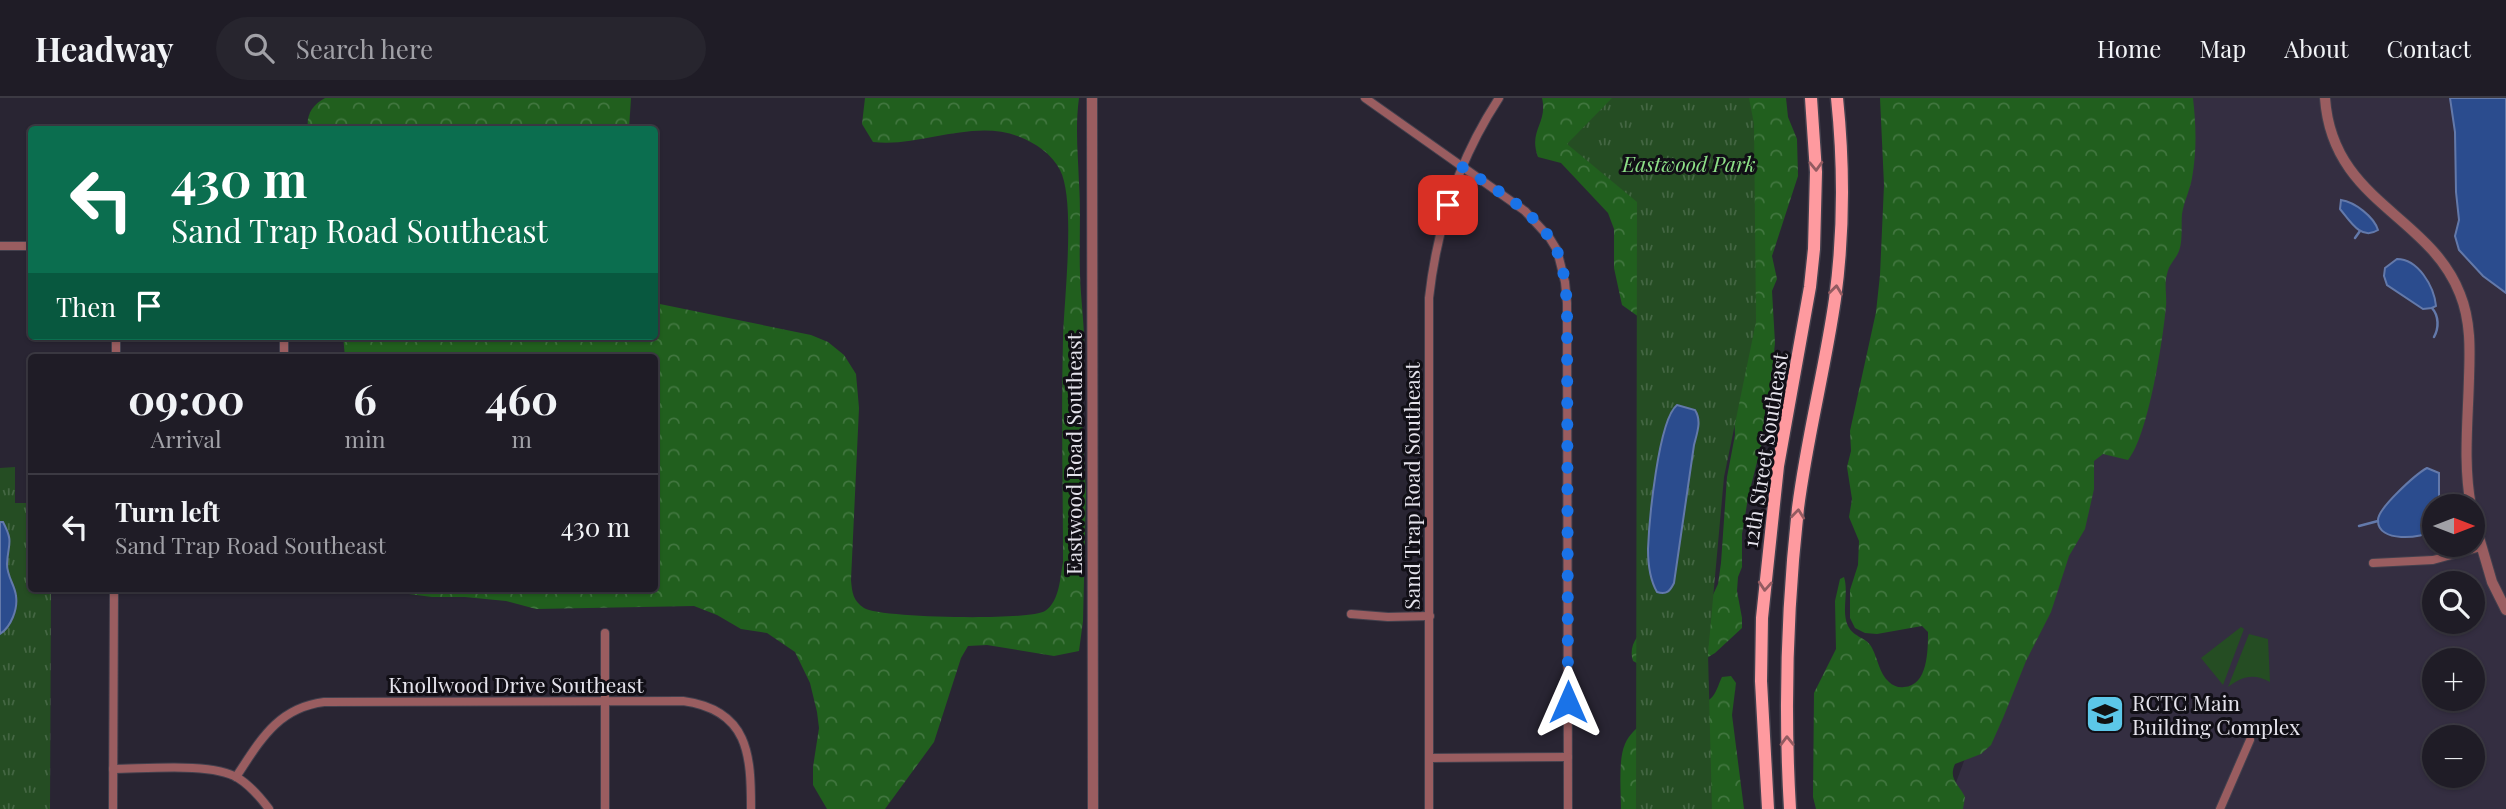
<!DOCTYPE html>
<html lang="en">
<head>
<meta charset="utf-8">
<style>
	body { margin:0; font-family:"Playfair Display",serif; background:#27252e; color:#f1f3f6; height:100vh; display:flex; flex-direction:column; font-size:26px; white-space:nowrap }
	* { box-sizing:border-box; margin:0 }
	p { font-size:23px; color:#a1a1a7 }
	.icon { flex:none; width:38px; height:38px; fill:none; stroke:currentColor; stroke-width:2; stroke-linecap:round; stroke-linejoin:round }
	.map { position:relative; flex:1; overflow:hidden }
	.side { position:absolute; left:28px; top:256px; width:630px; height:238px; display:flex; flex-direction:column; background:#1f1c26; border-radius:7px; box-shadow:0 2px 5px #0004,0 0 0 2px #3c3a43 }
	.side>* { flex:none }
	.banner { position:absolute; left:28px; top:28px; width:630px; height:214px; border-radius:7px; box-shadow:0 2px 5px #0004,0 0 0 2px #3c3a43; background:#0b6e4f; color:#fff; overflow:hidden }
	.needle { width:46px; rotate:90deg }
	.controls { position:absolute; left:2422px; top:396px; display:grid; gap:14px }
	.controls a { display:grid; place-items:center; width:63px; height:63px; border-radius:50%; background:#1f1c26; box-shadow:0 2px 5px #0004,0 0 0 2px #3c3a43; font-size:35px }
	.pin { position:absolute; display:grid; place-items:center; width:60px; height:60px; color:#fff; margin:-30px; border-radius:14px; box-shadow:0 4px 10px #0006 }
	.me { position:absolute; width:77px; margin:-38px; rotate:0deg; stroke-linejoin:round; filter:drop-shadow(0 0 5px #0008) }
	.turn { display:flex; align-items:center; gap:24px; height:147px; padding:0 28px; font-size:32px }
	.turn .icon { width:91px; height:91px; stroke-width:2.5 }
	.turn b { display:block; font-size:49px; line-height:60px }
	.then { display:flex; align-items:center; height:66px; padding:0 28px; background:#0003; gap:14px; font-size:26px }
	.eta { display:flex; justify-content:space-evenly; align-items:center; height:119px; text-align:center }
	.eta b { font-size:42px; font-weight:700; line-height:49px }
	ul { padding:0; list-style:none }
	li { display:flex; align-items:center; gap:21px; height:105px; padding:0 28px; border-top:2px solid #3c3a43 }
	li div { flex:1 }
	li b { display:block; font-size:26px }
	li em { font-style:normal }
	header { display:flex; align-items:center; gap:42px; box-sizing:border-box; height:98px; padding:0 35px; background:#1f1c26; border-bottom:2px solid #3c3a43 }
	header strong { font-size:33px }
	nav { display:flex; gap:38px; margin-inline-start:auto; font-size:24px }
	.search { width:490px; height:63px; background:#27252e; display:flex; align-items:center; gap:18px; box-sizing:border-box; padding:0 24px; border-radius:38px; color:#a1a1a7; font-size:26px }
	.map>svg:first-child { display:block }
	.built { fill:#342e41; fill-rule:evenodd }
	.green { fill:#254d23 }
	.forest { fill:url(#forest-crowns) }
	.park { fill:url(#park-tufts) }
	.water { fill:#2b4c8e; stroke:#6379aa; stroke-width:2 }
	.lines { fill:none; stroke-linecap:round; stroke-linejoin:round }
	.stream { stroke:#6379aa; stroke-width:2.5 }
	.minor-casing { stroke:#43404d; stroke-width:10 }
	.tertiary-casing { stroke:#43404d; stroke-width:12 }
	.primary-casing { stroke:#43404d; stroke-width:15 }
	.minor { stroke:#9a5d60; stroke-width:8 }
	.tertiary { stroke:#9a5d60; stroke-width:10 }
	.primary { stroke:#fe9a9f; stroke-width:12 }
	.oneway { stroke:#935b61 }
	.route { stroke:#1a73e8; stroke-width:12; stroke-dasharray:0 21.6 }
	.labels { text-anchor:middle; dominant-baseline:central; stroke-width:6; stroke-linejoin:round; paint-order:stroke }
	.park-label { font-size:21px; font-style:italic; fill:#8de087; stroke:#110f16 }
	.street-label { font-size:21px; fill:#e5e3ec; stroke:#110f16 }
	.poi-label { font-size:21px; fill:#e5e3ec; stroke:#110f16; text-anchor:start }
</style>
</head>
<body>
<header>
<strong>Headway</strong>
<div class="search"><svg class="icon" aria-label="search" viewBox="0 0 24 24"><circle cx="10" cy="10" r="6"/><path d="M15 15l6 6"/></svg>Search here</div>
<nav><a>Home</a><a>Map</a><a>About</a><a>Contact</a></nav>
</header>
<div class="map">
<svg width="2506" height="711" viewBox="0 0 2506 711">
	<defs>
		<pattern id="forest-crowns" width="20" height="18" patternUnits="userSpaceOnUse" patternTransform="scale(1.75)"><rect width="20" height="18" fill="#215f1e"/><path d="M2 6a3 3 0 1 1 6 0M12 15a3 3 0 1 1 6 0" fill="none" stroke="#41763f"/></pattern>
		<pattern id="park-tufts" width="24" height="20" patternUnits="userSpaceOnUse" patternTransform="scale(1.75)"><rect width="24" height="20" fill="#254d23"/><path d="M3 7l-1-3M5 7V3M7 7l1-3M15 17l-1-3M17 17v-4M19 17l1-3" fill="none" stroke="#446643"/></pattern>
	</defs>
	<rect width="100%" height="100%" fill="#292533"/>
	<path class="built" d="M2162,0H2506V711H1946L2162,135ZM2434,408H2473V446H2434ZM2434,485H2473V523H2434ZM2434,562H2473V600H2434ZM2434,639H2473V677H2434Z"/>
	<g class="green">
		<path d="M2241,529L2244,531L2223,587L2201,560Z"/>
		<path d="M2249,536L2268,541L2270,584C2254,575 2242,578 2228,589Z"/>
	</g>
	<g class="forest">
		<path d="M325,0H631L629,31H308C306,17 312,7 325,0Z"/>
		<path d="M865,0H1079C1075,29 1078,56 1079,85C1081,116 1079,146 1080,176C1081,214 1089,250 1080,288L1086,395L1083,523L1079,553L1054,558L987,547L968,548L961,560L934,644L885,711H827L813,687V669L819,630L817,614L810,585L795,554L767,535L741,531L717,517L694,508L536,511L506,503L465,499H432L401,495L380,490H654V259H345L343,238H654L655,205L811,237L828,244L844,257L856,276L859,310L851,482C852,494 853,503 864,510C878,520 1030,523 1045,513C1060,503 1060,479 1063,464C1063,389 1061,315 1063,241C1064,202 1076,103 1060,72C1052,56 1035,45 1020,39C973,20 920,50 873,44L862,26Z"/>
		<path d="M1542,0H1786L1788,19L1797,41L1798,78L1772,158L1777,181L1772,193L1775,245L1766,328L1748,400L1742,436V469L1738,479L1737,493L1742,520V530L1715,555L1700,564L1644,569L1633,563C1628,547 1638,538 1647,525L1706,512L1718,486L1721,465L1727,379L1735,337L1734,314L1646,224L1622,207L1614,170V131L1608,115L1561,65L1538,59C1528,32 1548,26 1542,0Z"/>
		<path d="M1880,0H2193C2196,27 2197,52 2192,80C2190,92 2184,103 2182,116C2181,127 2183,143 2179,153C2176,161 2169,166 2167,176C2164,186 2167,198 2166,208C2163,242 2148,339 2128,362L2103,356L2094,363V391L2085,431L2069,458L2051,514L2026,563L2003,620L1991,647L1981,656L1955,666C1948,681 1959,686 1965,699L1963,711H1816L1813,699L1814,595L1836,551L1835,503L1840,481L1844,479C1849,495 1841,513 1848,528C1854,540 1867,539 1872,550C1878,561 1879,575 1889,584C1893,588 1899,590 1904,589C1928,588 1928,552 1928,534L1922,528L1877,536L1865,535L1855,530L1850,520V492L1858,467L1859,443L1849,419L1852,401L1847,369L1851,353L1850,333L1876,214L1880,177L1884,87Z"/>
		<path d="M1731,578L1736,585L1732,617L1744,711H1621C1621,694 1618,661 1625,646C1644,607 1692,622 1713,598C1717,593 1719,585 1722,579Z"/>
	</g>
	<g class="park">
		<path d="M1612,0H1749L1754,26L1756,224L1724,379L1708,556L1712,711H1636L1637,104L1567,46Z"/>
		<path d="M15,369V405H31L32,490H51L50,711H0V370Z"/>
	</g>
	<g class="water">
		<path d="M2450,0H2506V195L2483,178L2459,152L2455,138L2459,122L2456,94L2455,34Z"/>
		<path d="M2341,102C2355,104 2374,119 2378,132C2361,143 2350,123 2340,111Z"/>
		<path d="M2397,161C2418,161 2434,188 2436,208L2432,210L2423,211L2387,187L2384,178L2385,170Z"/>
		<path d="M1677,307L1695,312C1702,323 1697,335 1694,347L1674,485C1670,493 1667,497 1657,494C1650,482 1648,465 1648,451C1649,425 1658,322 1677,307Z"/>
		<path d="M2427,370L2439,375V408H2434V432C2422,441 2377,445 2378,422C2378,410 2416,376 2427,370Z"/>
		<path d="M0,424H3C14,445 8,445 7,466C7,479 15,487 16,498C18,511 11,529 0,536Z"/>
	</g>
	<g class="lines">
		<g class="stream">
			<path d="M2355,140L2360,133"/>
			<path d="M2432,210C2439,218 2439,230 2434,239"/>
			<path d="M2359,428L2378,423"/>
		</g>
		<g class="minor-casing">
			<g id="minor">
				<path d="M1365,0L1525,113L1549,139L1557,152L1565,184L1567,205L1568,711"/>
				<path d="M0,148H32"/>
				<path d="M116,259V238"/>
				<path d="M284,259V238"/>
				<path d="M2373,465L2433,462L2481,449"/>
				<path d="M1351,516L1388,519L1430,518"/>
				<path d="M605,535V711"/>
				<path d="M1429,660L1568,659"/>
				<path d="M113,671C145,671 212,664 238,680C251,688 260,699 269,711"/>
				<path d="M236,679C260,643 277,610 324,604L683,603C749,612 751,657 751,711"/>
				<path d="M113,711L114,490"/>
				<path d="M1429,711V200C1437,128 1459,61 1499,0"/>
				<path d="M2220,711L2250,642"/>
			</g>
		</g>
		<g class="tertiary-casing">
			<g id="tertiary">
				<path d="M1092,0L1093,711"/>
				<path d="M2325,0C2332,104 2429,116 2460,196C2471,223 2470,252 2469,280C2468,322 2463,366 2471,408"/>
				<path d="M2473,419L2492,484L2506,512"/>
			</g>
		</g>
		<g class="primary-casing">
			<g id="primary">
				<path d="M1768,711L1761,583L1762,520L1778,368L1810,189L1814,151L1816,74L1811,0"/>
				<path d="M1790,711C1784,610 1787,510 1798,410C1807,339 1825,271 1835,201C1844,134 1844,67 1837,0"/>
			</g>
		</g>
		<use href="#minor" class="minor"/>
		<use href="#tertiary" class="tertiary"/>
		<use href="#primary" class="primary"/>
	</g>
	<defs><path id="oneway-chevron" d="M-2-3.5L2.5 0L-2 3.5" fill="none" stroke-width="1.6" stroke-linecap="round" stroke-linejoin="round" transform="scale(1.75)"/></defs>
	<g class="oneway">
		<use href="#oneway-chevron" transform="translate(1816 68) rotate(88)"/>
		<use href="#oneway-chevron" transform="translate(1836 192) rotate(-83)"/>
		<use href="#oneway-chevron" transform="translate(1798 416) rotate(-84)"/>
		<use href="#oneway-chevron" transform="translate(1765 488) rotate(94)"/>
		<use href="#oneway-chevron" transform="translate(1787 643) rotate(-91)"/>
	</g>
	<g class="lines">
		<path class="route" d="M1448,107L1461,68C1495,92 1537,113 1556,151C1564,167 1565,187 1567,205L1568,604"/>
	</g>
	<defs>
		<g id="university-square" transform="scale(2.0125)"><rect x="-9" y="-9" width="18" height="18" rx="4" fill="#5cc7e8" stroke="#110f16"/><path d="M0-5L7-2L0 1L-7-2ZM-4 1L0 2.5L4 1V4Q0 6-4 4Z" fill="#111"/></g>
	</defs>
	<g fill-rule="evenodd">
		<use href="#university-square" x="2105" y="616"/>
	</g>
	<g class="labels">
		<g class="park-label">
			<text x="1689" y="65">Eastwood Park</text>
		</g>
		<g class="street-label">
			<text transform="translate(1764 352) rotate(-81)">12th Street Southeast</text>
			<text transform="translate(1073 356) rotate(-90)">Eastwood Road Southeast</text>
			<text transform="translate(1411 388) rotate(-90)">Sand Trap Road Southeast</text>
			<text x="516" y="586">Knollwood Drive Southeast</text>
		</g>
		<g class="poi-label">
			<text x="2132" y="604">RCTC Main<tspan x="2132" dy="24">Building Complex</tspan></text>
		</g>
	</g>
</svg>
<div class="controls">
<a><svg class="needle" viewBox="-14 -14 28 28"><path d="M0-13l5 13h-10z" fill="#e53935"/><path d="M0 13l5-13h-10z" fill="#a1a1a7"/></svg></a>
<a><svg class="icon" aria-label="search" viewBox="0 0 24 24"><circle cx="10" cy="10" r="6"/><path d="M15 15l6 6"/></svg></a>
<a>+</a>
<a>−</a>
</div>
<div class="pin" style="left:1448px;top:107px;background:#d93025"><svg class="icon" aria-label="arrive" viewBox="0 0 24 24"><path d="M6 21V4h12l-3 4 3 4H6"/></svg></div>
<svg class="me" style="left:1568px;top:604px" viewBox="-20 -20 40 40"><path d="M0-17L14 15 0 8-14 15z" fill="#1a73e8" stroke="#fff" stroke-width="4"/></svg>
<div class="banner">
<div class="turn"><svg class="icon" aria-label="left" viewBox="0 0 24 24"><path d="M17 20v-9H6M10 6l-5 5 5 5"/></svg><div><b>430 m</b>Sand Trap Road Southeast</div></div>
<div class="then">Then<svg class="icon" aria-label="arrive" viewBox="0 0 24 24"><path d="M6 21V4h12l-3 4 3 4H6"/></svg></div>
</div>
<section class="side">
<div class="eta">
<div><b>09:00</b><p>Arrival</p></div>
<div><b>6</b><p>min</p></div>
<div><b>460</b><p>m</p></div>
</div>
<ul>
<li><svg class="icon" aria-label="left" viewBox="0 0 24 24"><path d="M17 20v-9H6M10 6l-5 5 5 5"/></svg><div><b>Turn left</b><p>Sand Trap Road Southeast</p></div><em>430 m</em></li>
</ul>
</section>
</div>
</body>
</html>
